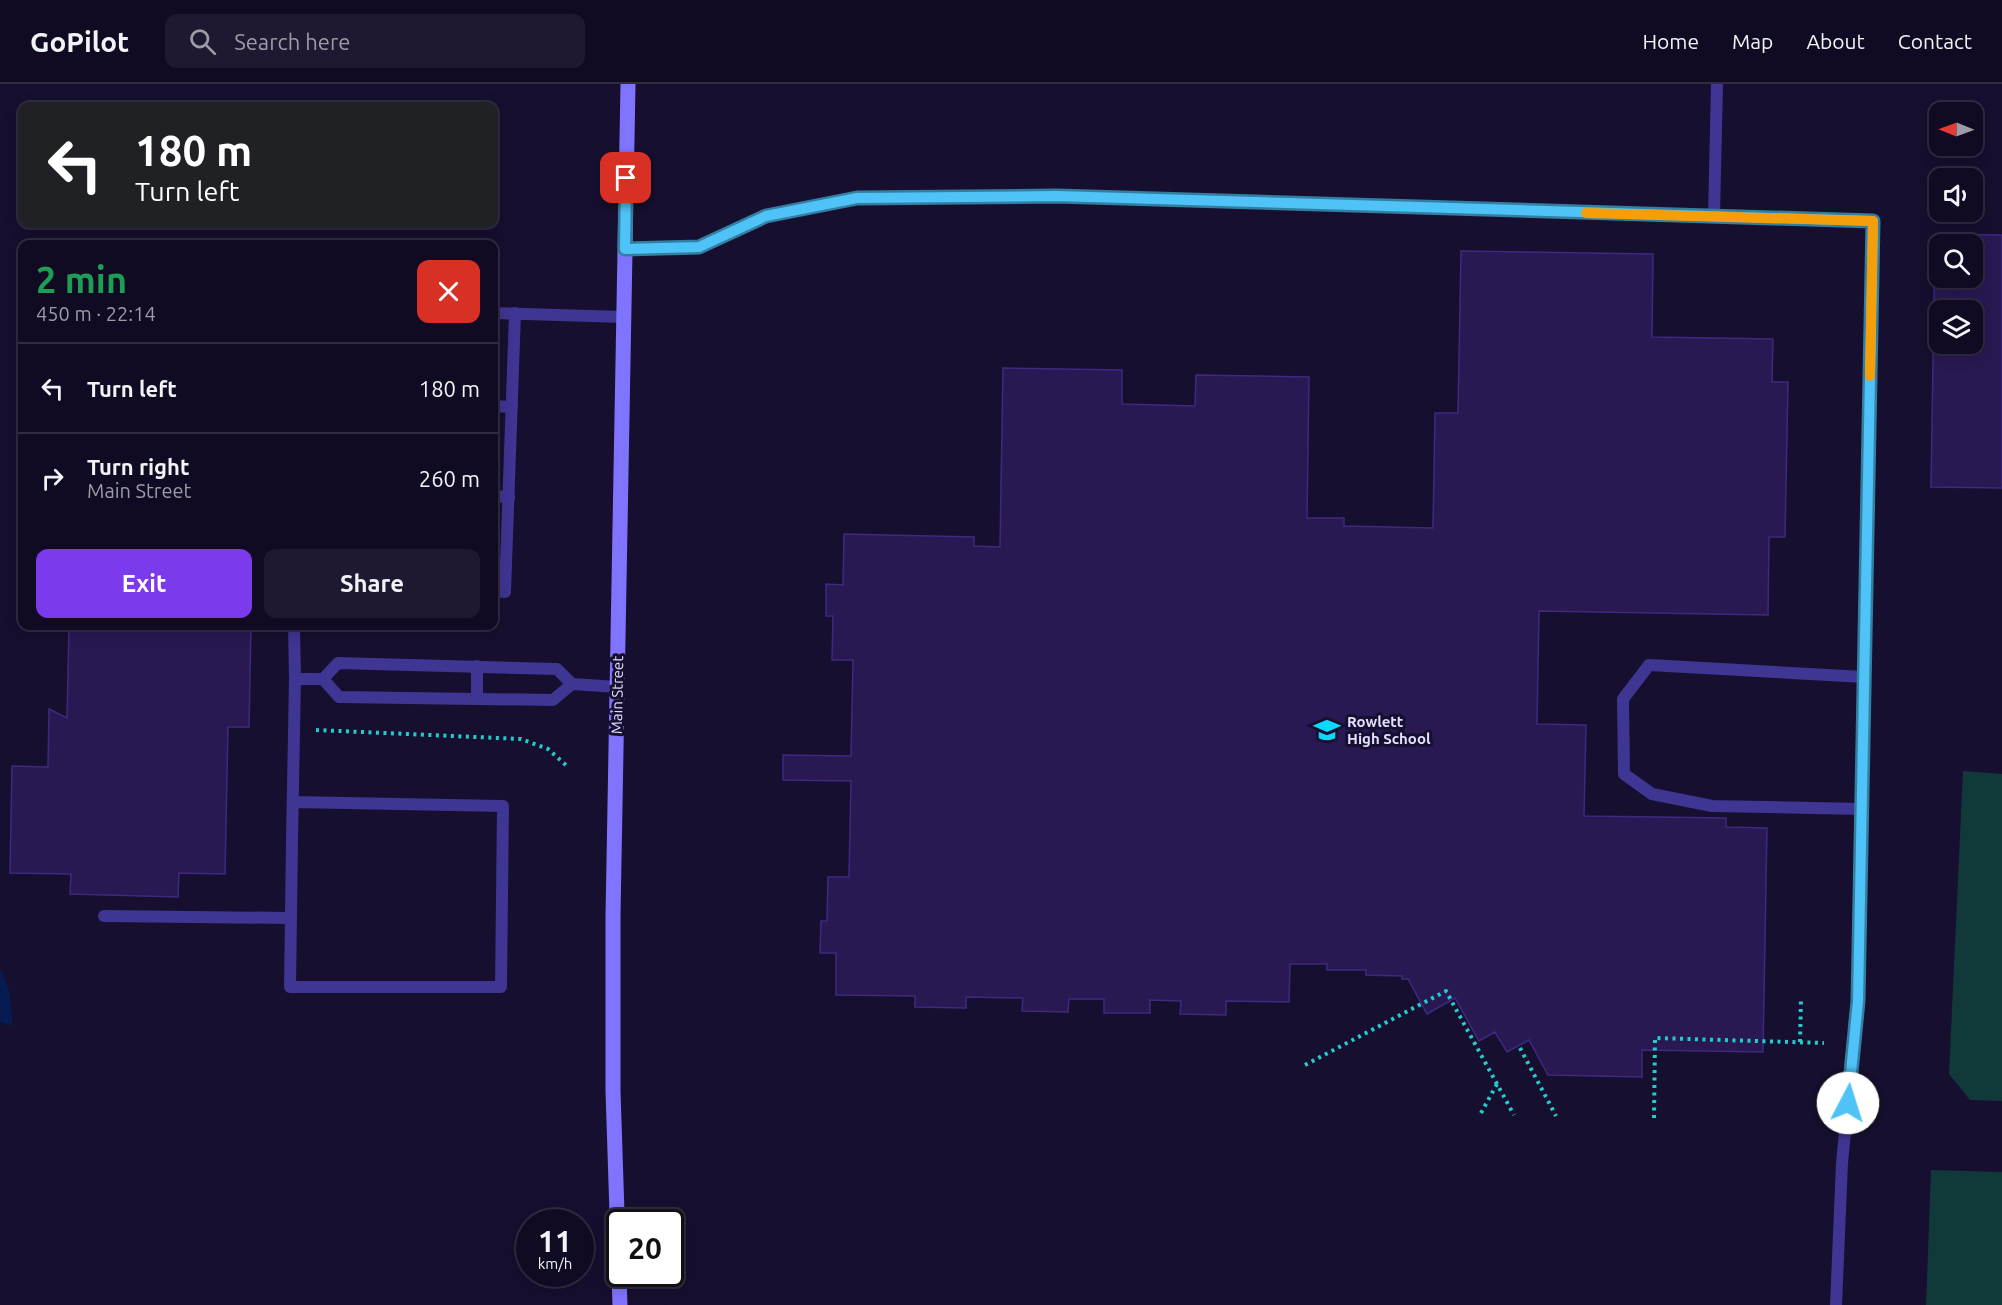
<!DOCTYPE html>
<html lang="en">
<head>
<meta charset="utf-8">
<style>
	body { margin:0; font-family:Ubuntu,sans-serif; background:#1e1930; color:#f1f3f6; height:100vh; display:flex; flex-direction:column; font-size:22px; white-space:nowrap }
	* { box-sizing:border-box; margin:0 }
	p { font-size:20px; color:#9c9ba6 }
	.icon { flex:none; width:33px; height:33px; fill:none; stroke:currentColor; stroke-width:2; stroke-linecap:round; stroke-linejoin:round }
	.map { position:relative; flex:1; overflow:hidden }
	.details { position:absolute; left:18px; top:156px; width:480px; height:390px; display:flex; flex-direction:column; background:#100b23; border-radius:12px; box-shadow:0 3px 15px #0003,0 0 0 2px #302b41 }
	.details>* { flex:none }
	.banner { position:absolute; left:18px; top:18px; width:480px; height:126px; border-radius:12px; box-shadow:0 3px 15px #0003,0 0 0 2px #302b41; background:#202124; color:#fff; overflow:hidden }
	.needle { width:39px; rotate:271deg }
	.fabs { position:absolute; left:1929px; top:18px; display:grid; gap:12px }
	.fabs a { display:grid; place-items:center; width:54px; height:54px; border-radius:12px; background:#100b23; box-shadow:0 3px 15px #0003,0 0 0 2px #302b41; font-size:30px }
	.speed { position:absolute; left:516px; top:1125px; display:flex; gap:12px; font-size:30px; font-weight:700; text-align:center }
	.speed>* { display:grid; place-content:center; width:78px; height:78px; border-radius:50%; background:#100b23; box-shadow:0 3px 15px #0003,0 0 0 2px #302b41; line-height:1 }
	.speed small { font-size:15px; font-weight:400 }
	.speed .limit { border:3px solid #111; border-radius:9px; background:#fff; color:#111 }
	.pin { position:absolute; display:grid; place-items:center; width:51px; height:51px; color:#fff; margin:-26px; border-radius:12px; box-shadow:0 3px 9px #0006 }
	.me { position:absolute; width:66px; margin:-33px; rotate:5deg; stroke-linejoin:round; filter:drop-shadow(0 0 4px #0008) }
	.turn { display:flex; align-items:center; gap:21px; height:126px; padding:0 18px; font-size:27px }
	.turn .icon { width:78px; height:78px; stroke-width:2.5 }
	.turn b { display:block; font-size:42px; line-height:51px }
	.round { display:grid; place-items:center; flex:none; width:63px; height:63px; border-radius:12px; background:#1e1930 }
	.head { display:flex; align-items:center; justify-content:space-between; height:102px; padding:0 18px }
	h1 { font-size:36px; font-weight:700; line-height:45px; color:#1e9e55 }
	.button { display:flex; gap:12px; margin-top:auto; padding:12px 18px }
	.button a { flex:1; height:69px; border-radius:12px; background:#7c3aed; color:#fff; font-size:24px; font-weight:700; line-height:69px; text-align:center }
	.button a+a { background:#1e1930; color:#f1f3f6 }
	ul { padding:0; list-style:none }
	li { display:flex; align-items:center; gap:18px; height:90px; padding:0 18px; border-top:2px solid #302b41 }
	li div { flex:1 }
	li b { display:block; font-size:22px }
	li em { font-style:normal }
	header { display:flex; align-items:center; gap:36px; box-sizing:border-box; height:84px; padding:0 30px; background:#100b23; border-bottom:2px solid #302b41 }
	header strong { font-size:28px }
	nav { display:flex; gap:33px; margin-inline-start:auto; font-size:21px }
	.search { width:420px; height:54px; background:#1e1930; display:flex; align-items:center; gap:15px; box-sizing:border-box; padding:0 21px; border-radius:12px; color:#9c9ba6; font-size:22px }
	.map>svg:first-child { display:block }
	.green { fill:#11393a }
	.water { fill:#051c52 }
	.building { fill:#281952; stroke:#3f2980; stroke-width:1.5; fill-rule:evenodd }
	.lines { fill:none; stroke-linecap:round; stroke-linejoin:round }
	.path { stroke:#24cccc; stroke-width:4; stroke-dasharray:3 4.5; stroke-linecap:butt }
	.lane { stroke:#3f3592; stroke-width:12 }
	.secondary { stroke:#8074ff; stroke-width:15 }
	.route-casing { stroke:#337fa1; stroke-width:15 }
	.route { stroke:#4fc3f7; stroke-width:10 }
	.slow { stroke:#f59e0b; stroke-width:10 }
	.labels { text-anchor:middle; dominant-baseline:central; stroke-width:6; stroke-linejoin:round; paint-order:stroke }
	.street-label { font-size:15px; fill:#e3ddff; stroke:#160f2f }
	.poi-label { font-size:15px; font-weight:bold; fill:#e3ddff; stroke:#160f2f; text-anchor:start }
</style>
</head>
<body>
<header>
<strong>GoPilot</strong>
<div class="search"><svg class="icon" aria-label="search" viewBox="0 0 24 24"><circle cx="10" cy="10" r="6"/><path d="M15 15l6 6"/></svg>Search here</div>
<nav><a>Home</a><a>Map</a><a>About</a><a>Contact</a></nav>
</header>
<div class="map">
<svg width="2002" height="1221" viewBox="0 0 2002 1221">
	<rect width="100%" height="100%" fill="#160f2f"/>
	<g class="green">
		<path d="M1963,687L2002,690V1017L1970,1016L1949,990Z"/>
		<path d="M1931,1086L2002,1088V1221H1926Z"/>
	</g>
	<path class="water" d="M0,884L9,906L13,942L0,938Z"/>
	<g class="building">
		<path d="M1935,150L2002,151V404L1931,403ZM1940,160H1972V194H1940ZM1940,226H1972V260H1940Z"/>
		<path d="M1461,167L1653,170L1652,253L1773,255L1772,298H1788L1785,453H1769L1768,531L1539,527L1537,640L1586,641L1584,732L1726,734V743L1767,744L1763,968L1642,966V993L1548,991L1529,956L1507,968L1495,948L1479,957L1455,914L1427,930L1408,895H1402V892L1366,891V886H1327V880H1290L1289,918L1226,917V931L1180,930L1181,917L1150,916V929H1104V915H1069L1068,928L1022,927L1023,914L966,913V924L915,923V912L836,911V869H820L821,837H827L828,793H849L851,697L783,696V671L851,672L853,576H832L833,532H826V500L843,501L844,450L974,453V462L1000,463L1003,284L1122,286V320L1195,322L1196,291L1309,293L1307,434H1344V442L1433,444L1435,329H1458Z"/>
		<path d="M69,542H251L249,643H228L225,790L179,789L178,813L70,810L71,790L10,789L12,682L48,683L49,625L67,634Z"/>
	</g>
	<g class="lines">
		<g class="path">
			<path d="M316,646L521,655L548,665L568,683"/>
			<path d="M1800,958L1801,916"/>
			<path d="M1520,964L1556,1032"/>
			<path d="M1305,981L1446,907L1514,1031"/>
			<path d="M1481,1029L1497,1000"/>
			<path d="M1654,1034L1655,954L1824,959"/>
		</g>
		<g class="lane">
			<path d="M1714,132L1717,0"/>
			<path d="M625,165L699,163L766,132L857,114L1057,112L1873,137L1858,917L1842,1079L1836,1221"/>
			<path d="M494,229L624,233"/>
			<path d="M494,322L512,323"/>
			<path d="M494,412L509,413"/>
			<path d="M494,507L505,508L515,229"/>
			<path d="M294,542L295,595H323L338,579L557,585L572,600"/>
			<path d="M323,595L339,613L553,616L572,600L617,603"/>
			<path d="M477,614V582"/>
			<path d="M293,718L503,722L501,903H290C291,800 293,698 295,595"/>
			<path d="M1861,725L1712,722L1652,710L1624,690L1623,615L1649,581L1864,593"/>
			<path d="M104,832L291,834"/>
		</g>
		<path class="secondary" d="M620,1221L613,1007V832L628,0"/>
	</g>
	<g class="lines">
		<g class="route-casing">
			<path id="route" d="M626,94L625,165L699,163L766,132L857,114L1057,112L1873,137L1858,917L1848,1019"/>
		</g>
		<use href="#route" class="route"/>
		<path class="slow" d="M1586,129L1873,137L1870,292"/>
	</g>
	<defs>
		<g id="school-bare" transform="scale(2.07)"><path d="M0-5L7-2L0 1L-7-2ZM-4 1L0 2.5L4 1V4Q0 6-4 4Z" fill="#09d8ff" stroke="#160f2f" stroke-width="2.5" paint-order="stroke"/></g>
	</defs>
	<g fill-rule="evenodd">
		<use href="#school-bare" x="1327" y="646"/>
	</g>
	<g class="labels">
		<g class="street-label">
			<text transform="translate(617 611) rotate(-89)">Main Street</text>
		</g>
		<g class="poi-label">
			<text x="1347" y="637">Rowlett<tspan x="1347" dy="17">High School</tspan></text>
		</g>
	</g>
</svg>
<div class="fabs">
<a><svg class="needle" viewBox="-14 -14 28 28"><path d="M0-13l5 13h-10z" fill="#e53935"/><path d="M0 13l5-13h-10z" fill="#9c9ba6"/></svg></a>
<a><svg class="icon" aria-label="sound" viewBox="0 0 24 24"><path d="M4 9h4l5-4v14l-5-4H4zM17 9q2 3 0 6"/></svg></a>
<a><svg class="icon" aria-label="search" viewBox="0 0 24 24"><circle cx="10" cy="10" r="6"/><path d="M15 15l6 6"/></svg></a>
<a><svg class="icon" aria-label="layers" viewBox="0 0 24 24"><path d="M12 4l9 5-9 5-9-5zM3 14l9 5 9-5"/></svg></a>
</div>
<div class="speed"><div>11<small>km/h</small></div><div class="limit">20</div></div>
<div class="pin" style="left:626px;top:94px;background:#d93025"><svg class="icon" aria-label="arrive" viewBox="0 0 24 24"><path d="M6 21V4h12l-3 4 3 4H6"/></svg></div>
<svg class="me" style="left:1848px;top:1019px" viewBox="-20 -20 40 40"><circle r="19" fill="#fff"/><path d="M0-13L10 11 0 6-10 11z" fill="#4fc3f7"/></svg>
<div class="banner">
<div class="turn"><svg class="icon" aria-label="left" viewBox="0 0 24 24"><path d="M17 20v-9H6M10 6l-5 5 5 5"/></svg><div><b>180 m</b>Turn left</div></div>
</div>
<section class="details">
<div class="head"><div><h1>2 min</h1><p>450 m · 22:14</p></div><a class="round" style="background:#d93025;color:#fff"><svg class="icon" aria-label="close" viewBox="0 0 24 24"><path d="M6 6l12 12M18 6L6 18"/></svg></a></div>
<ul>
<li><svg class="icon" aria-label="left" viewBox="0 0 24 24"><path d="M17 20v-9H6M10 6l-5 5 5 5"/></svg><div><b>Turn left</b></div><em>180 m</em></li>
<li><svg class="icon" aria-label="right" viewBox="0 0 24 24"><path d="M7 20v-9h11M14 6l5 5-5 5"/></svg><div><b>Turn right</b><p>Main Street</p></div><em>260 m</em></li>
</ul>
<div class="button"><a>Exit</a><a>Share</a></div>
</section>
</div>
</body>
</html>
